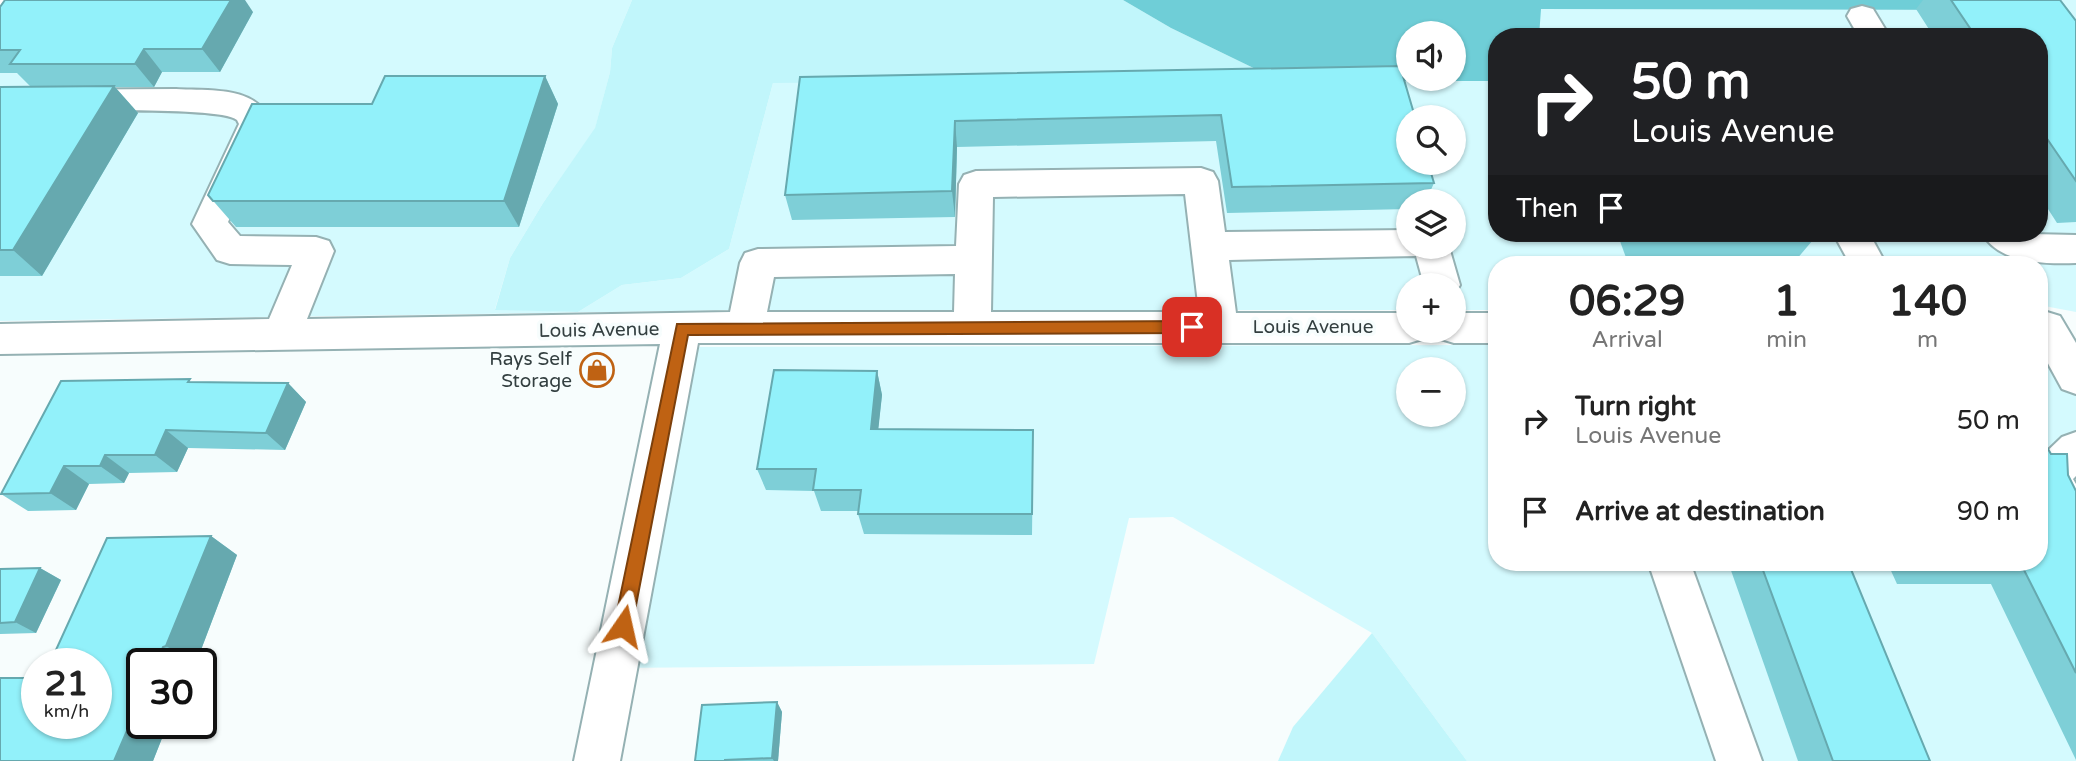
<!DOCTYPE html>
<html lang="en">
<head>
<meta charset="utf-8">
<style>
	body { margin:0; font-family:"Varela Round",sans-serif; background:#f2f2f2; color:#222; height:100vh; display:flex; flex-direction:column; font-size:26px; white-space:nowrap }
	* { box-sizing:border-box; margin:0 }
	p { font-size:23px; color:#767676 }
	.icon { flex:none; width:38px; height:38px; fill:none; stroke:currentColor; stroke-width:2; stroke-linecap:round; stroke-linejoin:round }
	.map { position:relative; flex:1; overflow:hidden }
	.panel { position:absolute; left:1488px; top:256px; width:560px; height:315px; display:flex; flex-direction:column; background:#fff; border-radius:28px; box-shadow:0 2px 5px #0004 }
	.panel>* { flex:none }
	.top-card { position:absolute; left:1488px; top:28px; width:560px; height:214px; border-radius:28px; box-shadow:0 2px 5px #0004; background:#202124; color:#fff; overflow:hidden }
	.buttons { position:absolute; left:1396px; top:21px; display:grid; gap:14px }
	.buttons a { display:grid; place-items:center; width:70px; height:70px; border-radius:50%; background:#fff; box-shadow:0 2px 5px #0004; font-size:35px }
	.speed { position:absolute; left:21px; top:648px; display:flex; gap:14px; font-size:35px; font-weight:700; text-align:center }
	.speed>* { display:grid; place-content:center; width:91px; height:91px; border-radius:50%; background:#fff; box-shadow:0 2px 5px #0004; line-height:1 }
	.speed small { font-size:18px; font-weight:400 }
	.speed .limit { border:4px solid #111; border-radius:10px; background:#fff; color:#111 }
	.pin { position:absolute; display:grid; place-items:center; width:60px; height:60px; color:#fff; margin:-30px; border-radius:14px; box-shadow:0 4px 10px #0006 }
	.me { position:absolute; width:77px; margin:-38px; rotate:11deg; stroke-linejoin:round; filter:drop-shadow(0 0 5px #0008) }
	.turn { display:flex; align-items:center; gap:24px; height:147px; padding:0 28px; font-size:32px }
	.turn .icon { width:91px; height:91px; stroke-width:2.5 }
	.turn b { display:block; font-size:49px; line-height:60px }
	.then { display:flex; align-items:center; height:66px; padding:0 28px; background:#0003; gap:14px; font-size:26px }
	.eta { display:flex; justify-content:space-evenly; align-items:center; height:119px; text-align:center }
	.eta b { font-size:42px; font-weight:700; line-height:49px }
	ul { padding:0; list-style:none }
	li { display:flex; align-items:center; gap:21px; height:91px; padding:0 28px }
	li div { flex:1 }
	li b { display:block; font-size:26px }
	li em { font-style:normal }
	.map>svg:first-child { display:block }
	.built { fill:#d4fafe; fill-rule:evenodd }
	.green { fill:#c1f6fb }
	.forest { fill:#6fced7; fill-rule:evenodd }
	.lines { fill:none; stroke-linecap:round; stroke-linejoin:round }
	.minor-casing { stroke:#95b1b3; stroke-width:4 }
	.minor { fill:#fff; fill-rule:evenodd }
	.wall { fill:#7ecfd7 }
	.shaded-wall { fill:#66a9af }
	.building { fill:#92f1fa; stroke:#66a9af; stroke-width:2 }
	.route { fill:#bf6213; stroke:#7c400c; stroke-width:2 }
	.labels { text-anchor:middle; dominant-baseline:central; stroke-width:7; stroke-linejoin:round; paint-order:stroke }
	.street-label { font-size:19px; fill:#333f40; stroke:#f7fdfd }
	.poi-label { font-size:19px; fill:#333f40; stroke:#f7fdfd; text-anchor:end }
</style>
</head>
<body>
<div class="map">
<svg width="2076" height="761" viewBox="0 0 2076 761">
	<rect width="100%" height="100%" fill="#f7fdfd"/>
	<g class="built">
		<path d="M0,0H632L612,48L610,72L595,129L543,203L510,258L495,309L578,312L622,285L681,278L729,249L773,83L1496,81V233H2039V37H1539L1540,9L1993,10L1989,0H2076V312L2039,305V264H1496V310H1454V285H1409V310H749L0,321ZM1409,117H1454V163H1409ZM1409,201H1454V247H1409Z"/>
		<path d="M1496,345V562H2039V346H2076V761H1467L1372,633L1173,517L1129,518L1094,664L610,668L676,347ZM1409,369H1454V415H1409Z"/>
	</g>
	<g class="green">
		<path d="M632,0H1123L1171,28L1280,81L773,83L729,249L681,278L622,285L578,312L495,310L510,258L543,203L595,128L610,72L612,48Z"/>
		<path d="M1372,633L1467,761H1278L1293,727Z"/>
	</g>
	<path class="forest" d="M1123,0H1989L1994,10L1541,9L1539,37H1496V81H1280L1171,28ZM1409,33H1454V79H1409Z"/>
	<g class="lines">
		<g class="minor-casing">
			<g id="minor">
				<path d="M0,0H16L11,8L0,11Z"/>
				<path d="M1862,6L1873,9L1890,37H1859L1847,16L1851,9Z"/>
				<path d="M176,89C210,91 259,85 271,124L228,222L240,236L316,237L329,241L334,251L307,319L730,312L740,263L745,253L758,249L956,246L959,184L964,175L976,171L1201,168L1213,172L1218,181L1225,232L1409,230V247H1449L1460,285L1454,295V285H1424L1416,256L1229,260L1236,313H1409V331H1426L1422,339L1409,343H698L620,761H574L660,344L0,354V324L269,319L292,265L230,264L217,260L192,224L239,124L237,120C218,105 36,112 0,112V90ZM1185,194L1199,312H991L993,197ZM955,274L954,312H767L774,277Z"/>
				<path d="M1833,233H1869L1886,264H1850Z"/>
				<path d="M1982,233L2076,235V263C2045,264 1999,264 1982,233Z"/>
				<path d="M2047,312L2060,316L2076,343V394L2062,389L2039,347V315Z"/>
				<path d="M1454,313H1496V343H1454L1441,339L1437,331H1454Z"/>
				<path d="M2076,432V476L2073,479L2076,484V543L2061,537L2039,494V459L2062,437Z"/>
				<path d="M1648,562H1690L1762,761H1716Z"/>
			</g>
		</g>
		<use href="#minor" class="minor"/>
	</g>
	<g class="wall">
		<path d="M1923,0H2060L2076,21V222L2057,223L2039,195V37H1934L1916,9Z"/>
		<path d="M0,7L253,12L220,72H162L154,87H115L138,113L42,276H0V87H31L17,73H0Z"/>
		<path d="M1173,70L1434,183L1426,201H1409V209L1227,213L1216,141L957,147L955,217L792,220L785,195L800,77Z"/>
		<path d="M545,76L558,104L519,227H236L208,195L372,104Z"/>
		<path d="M1617,233H1818V234L1796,260L1628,263Z"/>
		<path d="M877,371L882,395L878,429L1033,453L1032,535L864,534L858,514V511H821L814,491L766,490L757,469Z"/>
		<path d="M193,382L288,383L306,402L285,450L188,448L177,472L129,473L124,483L89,484L76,510L28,511L1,494Z"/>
		<path d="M2051,454L2076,491V760L1991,584H1897L1887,562H2039Z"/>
		<path d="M211,536L237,555L196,663H142L168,723L153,761H0Z"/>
		<path d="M1728,562H1848L1930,761H1798Z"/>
		<path d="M40,568L61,580L36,633L0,634V569Z"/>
		<path d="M777,702L782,712L778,761H695Z"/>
	</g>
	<g class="shaded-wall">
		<path d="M231,0H245L253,12L220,72L202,49Z"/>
		<path d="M144,49L162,72L154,87L135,64Z"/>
		<path d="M545,76L558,104L519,227L504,201Z"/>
		<path d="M114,86L138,113L42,276L13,250Z"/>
		<path d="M955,121L957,147L955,217L952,191Z"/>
		<path d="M877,371L882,395L876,451L871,429Z"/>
		<path d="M288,383L306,402L285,450L266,433Z"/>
		<path d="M166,430L188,448L177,472L155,455Z"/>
		<path d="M105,455L129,473L124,483L100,466Z"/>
		<path d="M64,466L89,484L76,510L50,493Z"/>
		<path d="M211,536L237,555L196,663L166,646Z"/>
		<path d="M40,568L61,580L36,633L15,622Z"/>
		<path d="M163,647L193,663H156Z"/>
		<path d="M142,696V723H168L153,761H114Z"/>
		<path d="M777,702L782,712L778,761H774L772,758Z"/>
	</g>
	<g class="building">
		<path d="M5,0H231L202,49H144L135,64H10L20,50H0V7Z"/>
		<path d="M1951,0H2060L2076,21V181L2039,127V37H1976Z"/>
		<path d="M1400,66L1415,117H1409V163H1428L1434,183L1232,187L1221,115L955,121L952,191L785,195L800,77Z"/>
		<path d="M385,76H545L504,201H213L208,195L252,104H372Z"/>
		<path d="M114,86L13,250H0V87Z"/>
		<path d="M1644,233H1818V234L1646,237Z"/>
		<path d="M774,370L877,371L871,429L1033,430L1032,514H858L861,490H813L816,469H757Z"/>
		<path d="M190,379L188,382L288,383L266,433L166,430L155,455H105L100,466H64L50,493L1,494L61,381Z"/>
		<path d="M2039,437H2041L2051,454H2067L2068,475L2076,491V673L2022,566H1925L1923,562H2039Z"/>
		<path d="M211,536L166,646L163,647L156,663H142V696L114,761H0V678H37V723H96V663H50L107,538Z"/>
		<path d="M1760,562H1848L1930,761H1833Z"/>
		<path d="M40,568L15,622L0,623V569Z"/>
		<path d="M777,702L772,758L725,760V761H695L702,705Z"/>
	</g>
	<path class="route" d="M1192,321L1199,327L1192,333L688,335L632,626L630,632L623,634L617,632L614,626L677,324Z"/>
	<defs>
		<g id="shop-ring" transform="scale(1.75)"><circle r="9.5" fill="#f7fdfd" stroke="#bf6213" stroke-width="1.5"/><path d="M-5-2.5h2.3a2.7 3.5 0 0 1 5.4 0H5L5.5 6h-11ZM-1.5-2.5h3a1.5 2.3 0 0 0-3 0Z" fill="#bf6213"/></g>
	</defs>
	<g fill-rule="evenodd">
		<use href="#shop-ring" x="597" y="370"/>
	</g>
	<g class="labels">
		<g class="street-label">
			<text x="1313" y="327">Louis Avenue</text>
			<text transform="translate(599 330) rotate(-1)">Louis Avenue</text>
		</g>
		<g class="poi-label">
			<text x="572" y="359">Rays Self<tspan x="572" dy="22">Storage</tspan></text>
		</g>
	</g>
</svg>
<div class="buttons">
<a><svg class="icon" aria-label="sound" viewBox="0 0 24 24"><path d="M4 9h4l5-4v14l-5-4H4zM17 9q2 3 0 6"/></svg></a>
<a><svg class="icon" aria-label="search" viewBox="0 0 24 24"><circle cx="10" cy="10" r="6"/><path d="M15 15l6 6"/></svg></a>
<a><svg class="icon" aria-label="layers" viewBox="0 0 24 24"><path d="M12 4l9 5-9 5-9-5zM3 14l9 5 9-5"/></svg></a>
<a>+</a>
<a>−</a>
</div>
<div class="speed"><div>21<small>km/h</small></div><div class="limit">30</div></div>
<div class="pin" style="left:1192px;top:327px;background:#d93025"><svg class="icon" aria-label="arrive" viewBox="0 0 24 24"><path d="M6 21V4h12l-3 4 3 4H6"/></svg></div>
<svg class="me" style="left:623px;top:626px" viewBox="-20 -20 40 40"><path d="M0-17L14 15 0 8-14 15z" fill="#bf6213" stroke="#fff" stroke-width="4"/></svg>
<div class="top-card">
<div class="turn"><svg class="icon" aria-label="right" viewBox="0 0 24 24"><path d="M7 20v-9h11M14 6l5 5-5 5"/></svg><div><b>50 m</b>Louis Avenue</div></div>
<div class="then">Then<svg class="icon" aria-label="arrive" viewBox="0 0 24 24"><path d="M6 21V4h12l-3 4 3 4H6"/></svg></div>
</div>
<section class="panel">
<div class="eta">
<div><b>06:29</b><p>Arrival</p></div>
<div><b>1</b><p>min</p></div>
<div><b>140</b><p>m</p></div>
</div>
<ul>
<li><svg class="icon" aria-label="right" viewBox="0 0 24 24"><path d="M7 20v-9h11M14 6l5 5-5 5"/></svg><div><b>Turn right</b><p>Louis Avenue</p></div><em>50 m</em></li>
<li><svg class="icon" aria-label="arrive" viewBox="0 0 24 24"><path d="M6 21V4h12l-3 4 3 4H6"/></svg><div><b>Arrive at destination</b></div><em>90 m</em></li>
</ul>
</section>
</div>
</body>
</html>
